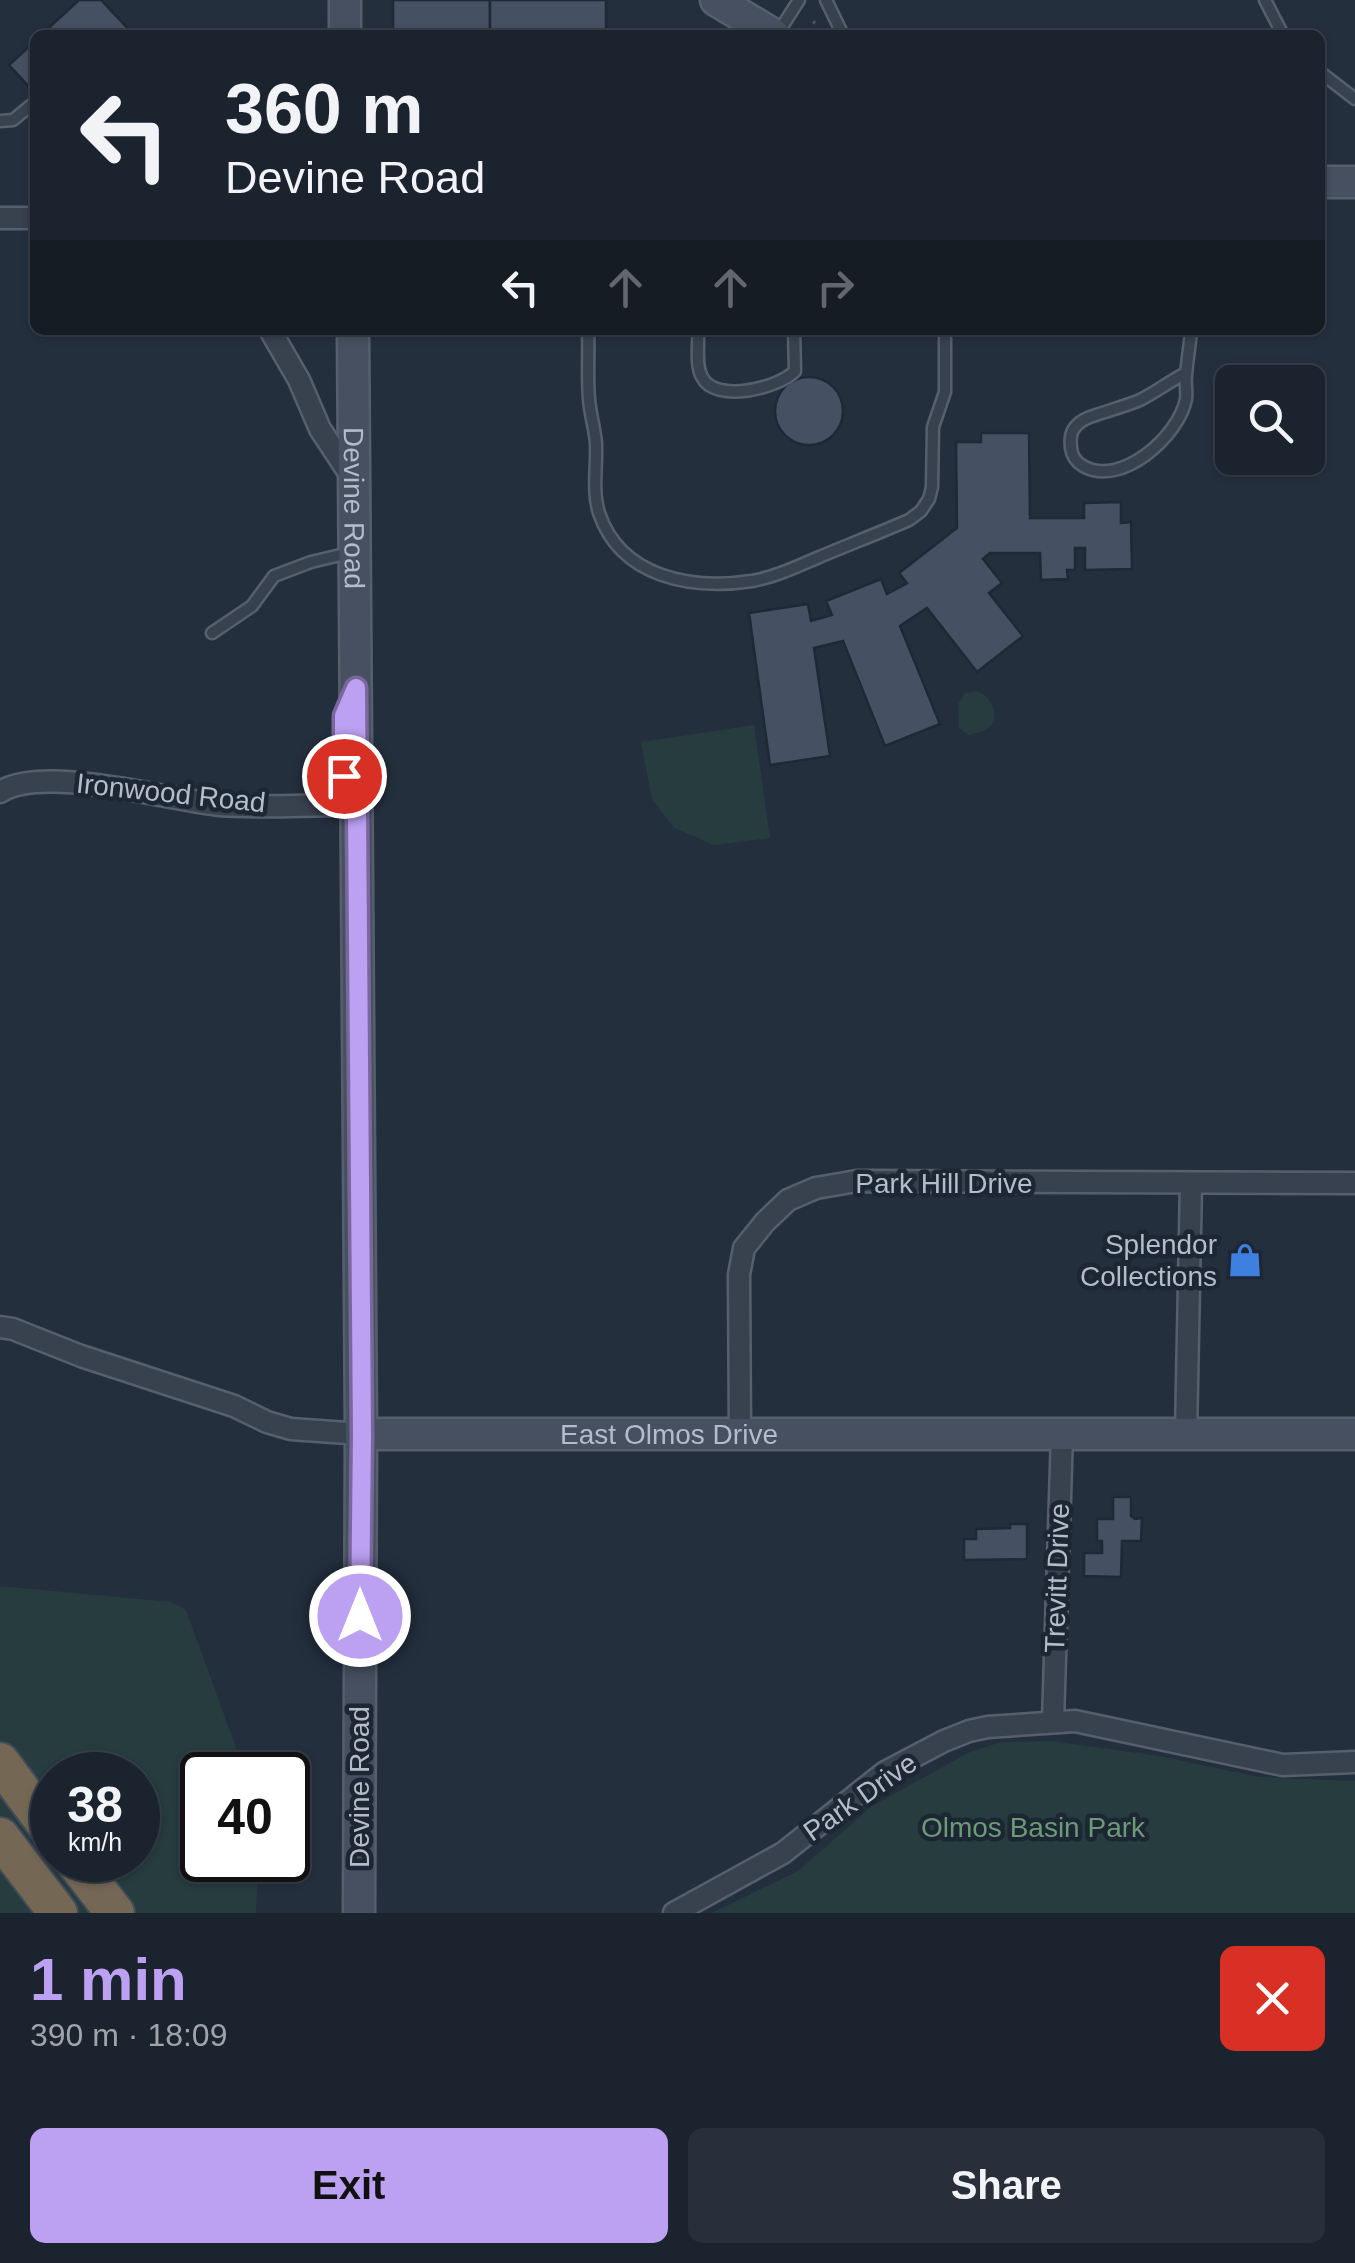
<!DOCTYPE html>
<html lang="en">
<head>
<meta charset="utf-8">
<style>
	body { margin:0; font-family:Arial,sans-serif; background:#282f3a; color:#f1f3f6; height:100vh; display:flex; flex-direction:column; font-size:38px; white-space:nowrap }
	* { box-sizing:border-box; margin:0 }
	p { font-size:32px; color:#a0a4aa }
	.icon { flex:none; width:55px; height:55px; fill:none; stroke:currentColor; stroke-width:2; stroke-linecap:round; stroke-linejoin:round }
	.map { position:relative; height:1913px; overflow:hidden }
	.details { display:flex; flex-direction:column; background:#1b232e; flex:1 }
	.details>* { flex:none }
	.guide { position:absolute; left:30px; top:30px; width:1295px; height:305px; border-radius:15px; box-shadow:0 2px 8px #0004,0 0 0 2px #39404a; background:#1b232e; color:#f1f3f6; overflow:hidden }
	.tools { position:absolute; left:1215px; top:365px; display:grid; gap:20px }
	.tools a { display:grid; place-items:center; width:110px; height:110px; border-radius:15px; background:#1b232e; box-shadow:0 2px 8px #0004,0 0 0 2px #39404a; font-size:50px }
	.speed { position:absolute; left:30px; top:1752px; display:flex; gap:20px; font-size:50px; font-weight:700; text-align:center }
	.speed>* { display:grid; place-content:center; width:130px; height:130px; border-radius:50%; background:#1b232e; box-shadow:0 2px 8px #0004,0 0 0 2px #39404a; line-height:1 }
	.speed small { font-size:25px; font-weight:400 }
	.speed .limit { border:5px solid #111; border-radius:15px; background:#fff; color:#111 }
	.pin { position:absolute; display:grid; place-items:center; width:85px; height:85px; color:#fff; margin:-42px; border:5px solid #fff; border-radius:50%; box-shadow:0 2px 10px #0007 }
	.me { position:absolute; width:110px; margin:-55px; rotate:0deg; stroke-linejoin:round; filter:drop-shadow(0 0 8px #0008) }
	.turn { display:flex; align-items:center; gap:35px; height:210px; padding:0 30px; font-size:45px }
	.turn .icon { width:130px; height:130px; stroke-width:2.5 }
	.turn b { display:block; font-size:70px; line-height:85px }
	.lanes { display:flex; align-items:center; height:95px; padding:0 30px; background:#0003; justify-content:center; gap:50px; direction:ltr }
	.lanes .off { opacity:.35 }
	.round { display:grid; place-items:center; flex:none; width:105px; height:105px; border-radius:15px; background:#282f3a }
	.head { display:flex; align-items:center; justify-content:space-between; height:170px; padding:0 30px }
	h1 { font-size:60px; font-weight:700; line-height:75px; color:#bca0f2 }
	.cta { display:flex; gap:20px; margin-top:auto; padding:20px 30px }
	.cta a { flex:1; height:115px; border-radius:15px; background:#bca0f2; color:#111; font-size:40px; font-weight:700; line-height:115px; text-align:center }
	.cta a+a { background:#282f3a; color:#f1f3f6 }
	.map>svg:first-child { display:block }
	.green { fill:#263c3f; fill-rule:evenodd }
	.building { fill:#455162; stroke:#1f2835; stroke-width:2.5 }
	.lines { fill:none; stroke-linecap:round; stroke-linejoin:round }
	.lane-casing { stroke:#565f6c; stroke-width:15 }
	.street-casing { stroke:#565f6c; stroke-width:25 }
	.secondary-casing { stroke:#565f6c; stroke-width:35 }
	.highway-casing { stroke:#434c59; stroke-width:42 }
	.path { stroke:#44595c; stroke-width:2.5; stroke-dasharray:8 8; stroke-linecap:butt }
	.lane { stroke:#38414e; stroke-width:10 }
	.street { stroke:#38414e; stroke-width:20 }
	.secondary { stroke:#465061; stroke-width:30 }
	.highway { stroke:#746855; stroke-width:38 }
	.route-casing { stroke:#7a689d; stroke-width:25 }
	.route { stroke:#bca0f2; stroke-width:18 }
	.labels { text-anchor:middle; dominant-baseline:central; stroke-width:9; stroke-linejoin:round; paint-order:stroke }
	.street-label { font-size:28px; fill:#b4bcc9; stroke:#1d2633 }
	.poi-label { font-size:28px; fill:#b4bcc9; stroke:#1d2633; text-anchor:end }
	.park-label { font-size:28px; fill:#6b9a76; stroke:#1d2633 }
</style>
</head>
<body>
<div class="map">
<svg width="1355" height="1913" viewBox="0 0 1355 1913">
	<rect width="100%" height="100%" fill="#242f3e"/>
	<g class="green">
		<path d="M977,691C992,696 1003,720 985,730C982,732 972,734 969,735L959,728L958,704L965,693Z"/>
		<path d="M754,725L770,838L714,845L674,828L652,799L641,742Z"/>
		<path d="M0,1586L171,1602L186,1610L246,1775H202V1860H258L256,1913H0ZM52,1775H138V1860H52Z"/>
		<path d="M1051,1741L1159,1756L1259,1777L1355,1781V1913H712L798,1871L872,1806L970,1752L1001,1742Z"/>
	</g>
	<g class="building">
		<path d="M79,0H101L134,35H41Z"/>
		<rect x="393" y="0" width="97" height="35"/>
		<rect x="490" y="0" width="116" height="35"/>
		<path d="M35,41V93L9,65Z"/>
		<circle cx="809" cy="411" r="34"/>
		<path d="M981,433H1029L1030,518H1084V503L1121,502V523L1131,522L1132,569L1085,570V548H1075V570H1067L1068,579L1041,580L1040,553H990L983,559L1002,583L989,593L1023,636L977,672L927,608L900,626L940,724L885,746L843,641L814,648L830,756L770,765L749,613L808,604L811,621L832,615L826,601L881,579L887,594L907,583L899,573L957,528L956,442H981Z"/>
		<path d="M1113,1497H1131V1516L1135,1519L1142,1518L1141,1541H1122L1121,1577L1084,1576V1553H1102V1541H1097V1519H1113Z"/>
		<path d="M1010,1524H1027V1559L964,1560V1539H976V1529L1010,1528Z"/>
	</g>
	<g class="lines">
		<g class="lane-casing">
			<g id="lane">
				<path d="M826,0L843,35"/>
				<path d="M1265,0L1283,35"/>
				<path d="M778,33L799,0"/>
				<path d="M1320,72L1355,99"/>
				<path d="M0,121L13,120L35,102"/>
				<path d="M588,330C589,353 587,376 589,399C590,414 595,429 596,444C597,467 592,491 599,513C621,578 692,590 752,581C775,577 796,567 817,558C848,545 879,533 909,520L921,511L929,499L932,487L933,427L945,392V330"/>
				<path d="M698,330C699,344 695,365 702,377C715,404 779,388 795,371L794,330"/>
				<path d="M1186,373C1170,381 1156,392 1140,400C1126,406 1110,410 1096,415C1089,417 1081,420 1076,426C1071,431 1070,440 1071,448C1072,456 1075,461 1083,466C1121,488 1179,436 1186,399C1187,392 1185,383 1186,376C1187,360 1190,346 1191,330"/>
				<path d="M212,633L252,606L274,576L311,562L349,553"/>
			</g>
		</g>
		<g class="street-casing">
			<g id="street">
				<path d="M0,218H35"/>
				<path d="M270,330L299,380L320,429L353,479"/>
				<path d="M0,792C43,764 168,800 220,805C261,808 303,805 344,805"/>
				<path d="M0,1327L13,1329L81,1356L234,1406L267,1422L291,1429L361,1434"/>
				<path d="M740,1434L739,1275L744,1248L765,1222L788,1200L816,1188L857,1181L1355,1183"/>
				<path d="M1186,1434L1191,1183"/>
				<path d="M1053,1721L1062,1434"/>
				<path d="M674,1913L783,1853L885,1772L944,1741L969,1731L988,1727L1075,1721L1283,1765L1355,1762"/>
			</g>
		</g>
		<g class="secondary-casing">
			<g id="secondary">
				<path d="M345,0V35"/>
				<path d="M716,0L774,35"/>
				<path d="M1320,182H1355"/>
				<path id="s1" d="M353,330L361,1434L359,1913"/>
				<path id="s2" d="M361,1434H1355"/>
			</g>
		</g>
		<g class="highway-casing">
			<g id="highway">
				<path d="M0,1762L52,1832"/>
				<path d="M0,1837L58,1913"/>
				<path d="M74,1860L115,1913"/>
			</g>
		</g>
		<path class="path" d="M813,24L815,21"/>
		<use href="#lane" class="lane"/>
		<use href="#street" class="street"/>
		<use href="#secondary" class="secondary"/>
		<use href="#highway" class="highway"/>
	</g>
	<g class="lines">
		<g class="route-casing">
			<path id="route" d="M344,776V716L356,688L362,1434L360,1616"/>
		</g>
		<use href="#route" class="route"/>
	</g>
	<defs>
		<g id="shop-bare" transform="scale(2.7)"><path d="M-5-2.5h2.3a2.7 3.5 0 0 1 5.4 0H5L5.5 6h-11ZM-1.5-2.5h3a1.5 2.3 0 0 0-3 0Z" fill="#3f7fe0" stroke="#1d2633" stroke-width="2.5" paint-order="stroke"/></g>
	</defs>
	<g fill-rule="evenodd">
		<use href="#shop-bare" x="1245" y="1260"/>
	</g>
	<g class="labels">
		<g class="street-label">
			<text stroke="none"><textPath href="#s1" startOffset="178">Devine Road</textPath></text>
			<text transform="translate(171 793) rotate(6)">Ironwood Road</text>
			<text x="944" y="1183">Park Hill Drive</text>
			<text stroke="none"><textPath href="#s2" startOffset="308">East Olmos Drive</textPath></text>
			<text transform="translate(1057 1578) rotate(-88)">Trevitt Drive</text>
			<text transform="translate(359 1787) rotate(-90)">Devine Road</text>
			<text transform="translate(860 1797) rotate(-35)">Park Drive</text>
		</g>
		<g class="poi-label">
			<text x="1217" y="1244">Splendor<tspan x="1217" dy="32">Collections</tspan></text>
		</g>
		<g class="park-label">
			<text x="1033" y="1827">Olmos Basin Park</text>
		</g>
	</g>
</svg>
<div class="tools">
<a><svg class="icon" aria-label="search" viewBox="0 0 24 24"><circle cx="10" cy="10" r="6"/><path d="M15 15l6 6"/></svg></a>
</div>
<div class="speed"><div>38<small>km/h</small></div><div class="limit">40</div></div>
<div class="pin" style="left:344px;top:776px;background:#d93025"><svg class="icon" aria-label="arrive" viewBox="0 0 24 24"><path d="M6 21V4h12l-3 4 3 4H6"/></svg></div>
<svg class="me" style="left:360px;top:1616px" viewBox="-20 -20 40 40"><circle r="17" fill="#bca0f2" stroke="#fff" stroke-width="3"/><path d="M0-11L8 9 0 5-8 9z" fill="#fff"/></svg>
<div class="guide">
<div class="turn"><svg class="icon" aria-label="left" viewBox="0 0 24 24"><path d="M17 20v-9H6M10 6l-5 5 5 5"/></svg><div><b>360 m</b>Devine Road</div></div>
<div class="lanes"><svg class="icon" aria-label="left" viewBox="0 0 24 24"><path d="M17 20v-9H6M10 6l-5 5 5 5"/></svg><svg class="icon off" aria-label="ahead" viewBox="0 0 24 24"><path d="M12 20V5M6 11l6-6 6 6"/></svg><svg class="icon off" aria-label="ahead" viewBox="0 0 24 24"><path d="M12 20V5M6 11l6-6 6 6"/></svg><svg class="icon off" aria-label="right" viewBox="0 0 24 24"><path d="M7 20v-9h11M14 6l5 5-5 5"/></svg></div>
</div>
</div>
<section class="details">
<div class="head"><div><h1>1 min</h1><p>390 m · 18:09</p></div><a class="round" style="background:#d93025;color:#fff"><svg class="icon" aria-label="close" viewBox="0 0 24 24"><path d="M6 6l12 12M18 6L6 18"/></svg></a></div>
<div class="cta"><a>Exit</a><a>Share</a></div>
</section>
</body>
</html>
